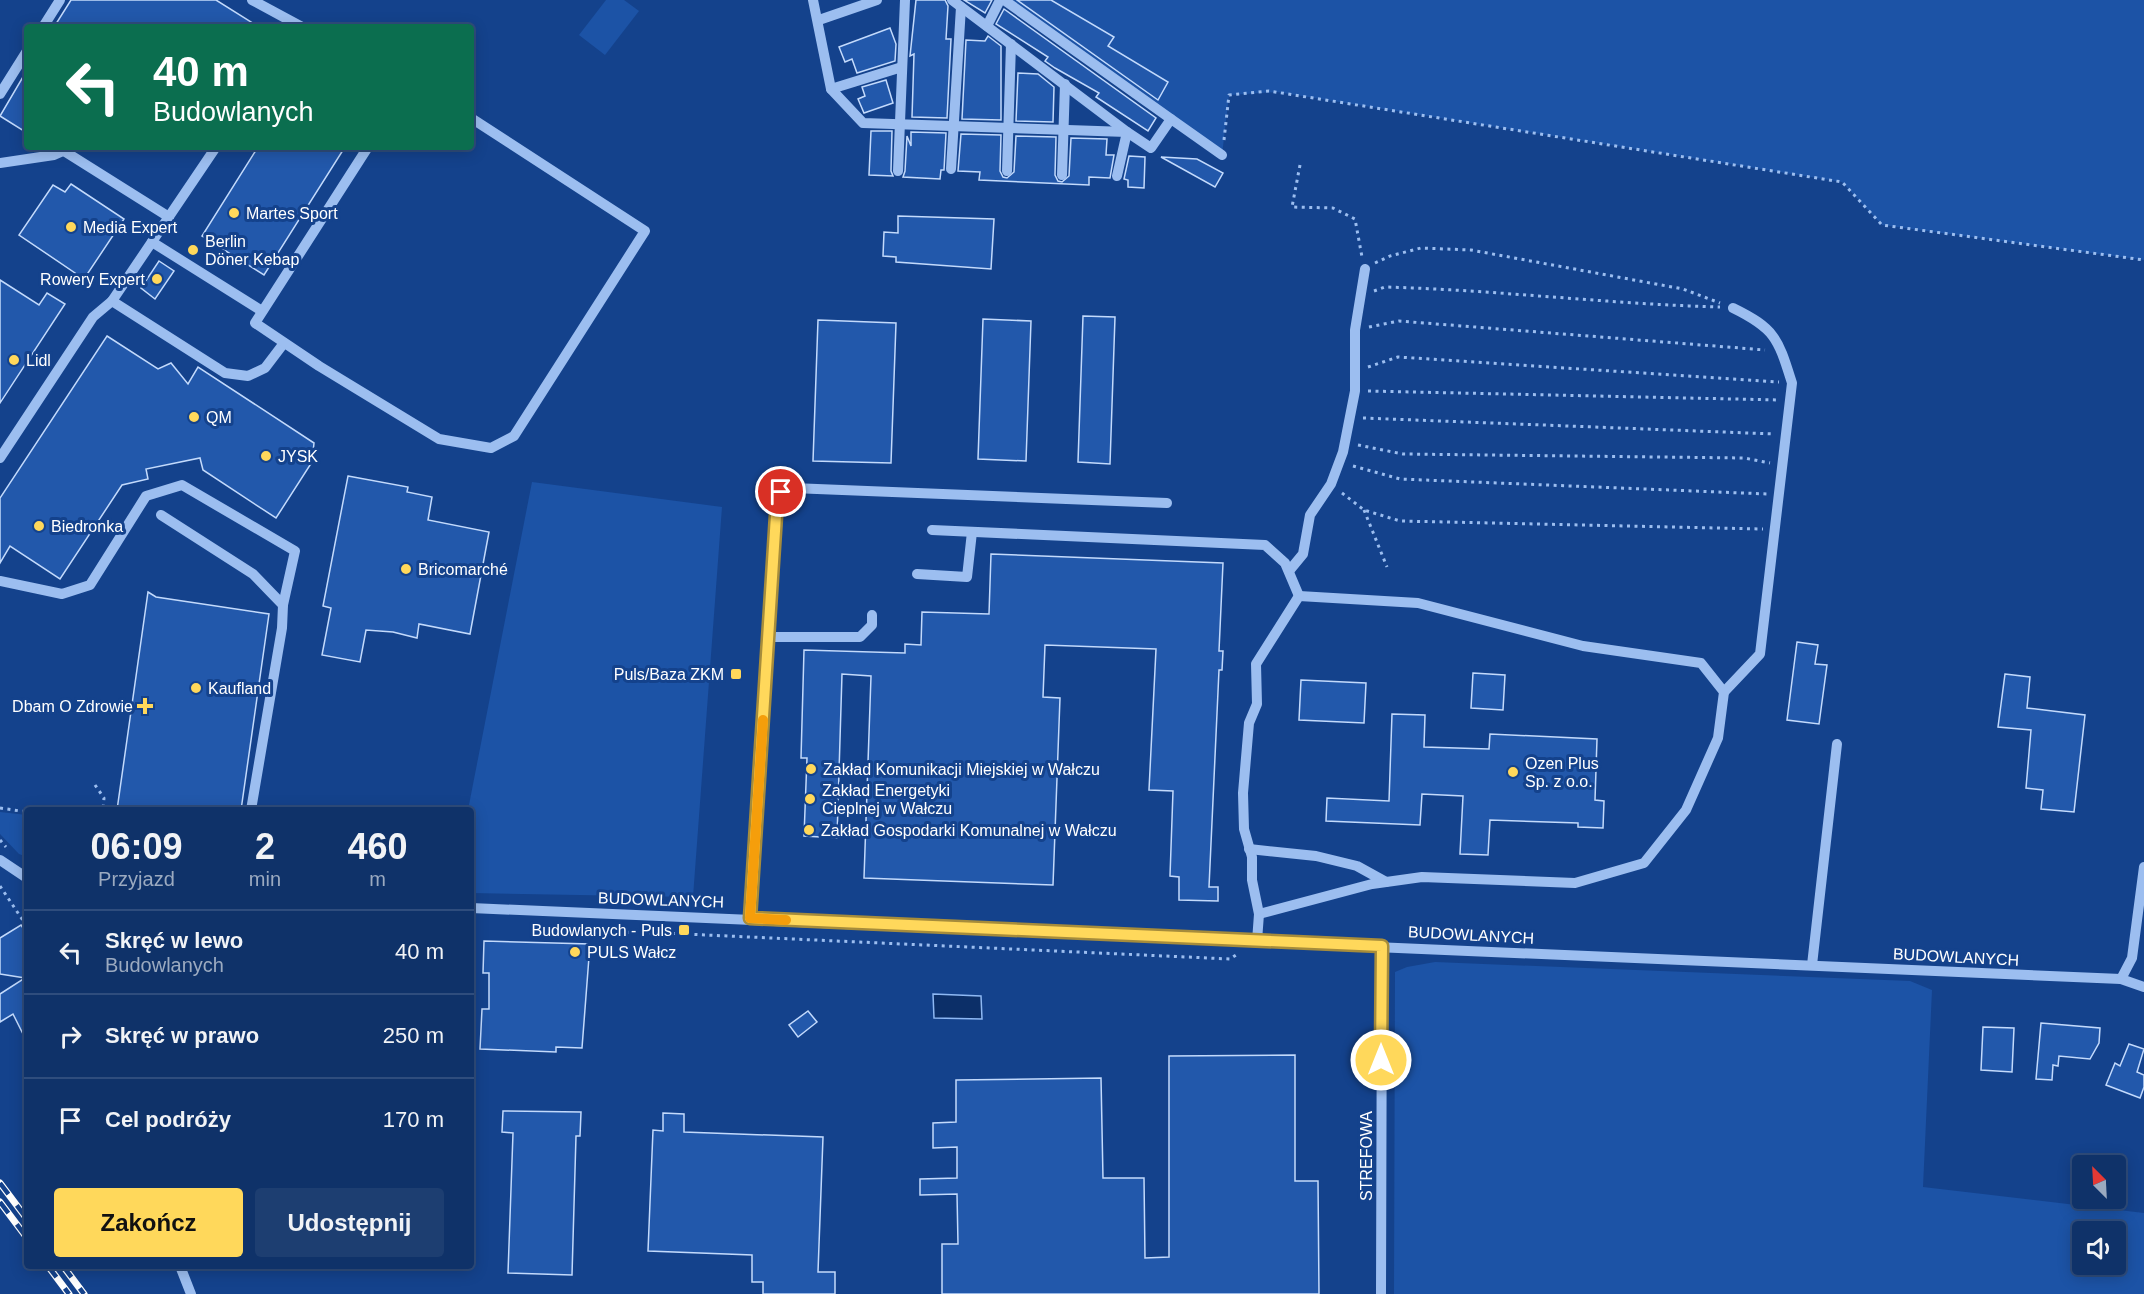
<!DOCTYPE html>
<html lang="pl">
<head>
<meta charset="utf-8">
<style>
	body { margin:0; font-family:Helvetica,sans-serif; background:#1d3e71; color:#f1f3f6; height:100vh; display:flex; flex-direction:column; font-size:22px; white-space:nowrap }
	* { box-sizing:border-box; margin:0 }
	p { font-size:20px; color:#9baac0 }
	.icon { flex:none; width:33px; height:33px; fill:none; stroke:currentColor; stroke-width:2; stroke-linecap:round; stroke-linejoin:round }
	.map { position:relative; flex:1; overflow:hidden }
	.drawer { position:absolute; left:24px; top:807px; width:450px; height:462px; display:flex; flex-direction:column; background:#0f3269; border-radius:6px; box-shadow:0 3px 15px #0003,0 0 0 2px #2f4d7d }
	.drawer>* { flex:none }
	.banner { position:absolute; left:24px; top:24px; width:450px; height:126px; border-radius:6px; box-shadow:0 3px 15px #0003,0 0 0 2px #2f4d7d; background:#0b6e4f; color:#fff; overflow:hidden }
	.needle { width:39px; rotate:336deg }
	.fabs { position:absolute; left:2072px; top:1155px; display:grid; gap:12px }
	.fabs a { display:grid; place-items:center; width:54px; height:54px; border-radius:6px; background:#0f3269; box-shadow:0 3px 15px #0003,0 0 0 2px #2f4d7d; font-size:30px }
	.pin { position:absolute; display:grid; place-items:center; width:51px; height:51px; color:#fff; margin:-26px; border:3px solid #fff; border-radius:50%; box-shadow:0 2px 6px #0007 }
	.me { position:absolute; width:66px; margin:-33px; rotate:0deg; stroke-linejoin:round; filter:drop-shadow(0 0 4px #0008) }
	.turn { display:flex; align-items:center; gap:21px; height:126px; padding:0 30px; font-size:27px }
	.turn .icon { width:78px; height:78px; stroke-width:2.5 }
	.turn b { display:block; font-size:42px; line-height:51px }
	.eta { display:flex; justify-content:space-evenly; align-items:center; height:102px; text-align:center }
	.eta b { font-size:36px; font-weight:600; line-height:42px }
	.cta { display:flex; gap:12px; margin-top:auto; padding:12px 30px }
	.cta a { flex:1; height:69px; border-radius:6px; background:#ffd85b; color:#111; font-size:24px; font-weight:600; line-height:69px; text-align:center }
	.cta a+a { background:#1d3e71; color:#f1f3f6 }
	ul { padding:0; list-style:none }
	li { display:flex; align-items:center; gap:18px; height:84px; padding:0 30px; border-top:2px solid #2f4d7d }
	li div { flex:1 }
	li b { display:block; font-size:22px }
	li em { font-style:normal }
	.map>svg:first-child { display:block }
	.green { fill:#1c53a6; fill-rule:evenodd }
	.water { fill:#0c2f68; stroke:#8eb8f3; stroke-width:1.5 }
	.building { fill:#2258ab; stroke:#c3dafc; stroke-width:1.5 }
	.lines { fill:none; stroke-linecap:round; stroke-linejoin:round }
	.path { stroke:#9cbef0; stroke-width:3; stroke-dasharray:3 4.5; stroke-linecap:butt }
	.minor { stroke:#9cbef0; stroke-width:10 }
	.rail-casing { stroke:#fff; stroke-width:7 }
	.rail { stroke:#14428c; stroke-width:4.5; stroke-dasharray:14; stroke-linecap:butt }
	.route-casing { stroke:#a68c3b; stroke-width:15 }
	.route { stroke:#ffd85b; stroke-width:10 }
	.slow { stroke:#f59e0b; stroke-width:10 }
	.poi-dot { fill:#ffd85b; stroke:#14428c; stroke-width:2 }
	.labels { text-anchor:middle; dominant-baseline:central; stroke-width:6; stroke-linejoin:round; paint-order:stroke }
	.poi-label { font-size:16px; fill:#fff; stroke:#14428c; text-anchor:start }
	.street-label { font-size:16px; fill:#fff; stroke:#14428c }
</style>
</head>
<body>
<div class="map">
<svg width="2144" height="1294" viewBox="0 0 2144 1294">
	<rect width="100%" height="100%" fill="#14428c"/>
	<g class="green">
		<path d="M606,0H624L639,11L605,55L579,35Z"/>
		<path d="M1004,0H2144V260L1882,225L1842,182L1277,92L1229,95L1222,155Z"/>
		<path d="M532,482L722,507L693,897L471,893V810H468Z"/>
		<path d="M0,812L27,815V857L19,854L0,834Z"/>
		<path d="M1435,962L1910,981L1932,990L1923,1187L2144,1213V1294H1394L1395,972L1407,967ZM2082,1232H2115V1264H2082Z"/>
	</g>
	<path class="water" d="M933,994L981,996L982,1019L934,1018Z"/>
	<g class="building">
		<path d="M71,0H216L259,27H54Z"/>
		<path d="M916,0H945L948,6L946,39H951L947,118L912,117L914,54L910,56Z"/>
		<path d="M964,0H992L985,13Z"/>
		<path d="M1017,0H1051L1114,37L1108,46L1168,82L1158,100Z"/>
		<path d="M1004,9L1156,118L1148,131L1096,97L1099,93L1055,68L1045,61L1048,57L996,24Z"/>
		<path d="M890,28L896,44L895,61L857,73L852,59L845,62L839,47Z"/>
		<path d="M988,36L1001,46V120L962,119L966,40L985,41Z"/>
		<path d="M27,70V133L0,116Z"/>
		<path d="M1018,73L1038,74L1054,87L1053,122L1016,121Z"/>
		<path d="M886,80L893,103L864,113L858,99L865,96L862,87Z"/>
		<path d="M871,131H892L891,171L893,176L869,175Z"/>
		<path d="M911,132L946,133L944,170H941L940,179L903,177L905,171L907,136L911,146Z"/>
		<path d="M961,134L1001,135L1000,171L1003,177L1007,178L1014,172L1016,136L1056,137L1055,175L1058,181L1062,182L1069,176L1071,138L1107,139L1106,155H1114L1110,178L1089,177V185L979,180L980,172L958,171Z"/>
		<path d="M258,147H345L264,275L202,236Z"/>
		<path d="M1129,156L1145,157L1144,188L1128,187V180L1124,179Z"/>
		<path d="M1161,157L1197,159L1223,173L1215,187Z"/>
		<path d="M71,184L124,219L84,279L19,235L53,185L65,192Z"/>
		<path d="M898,216L994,219L991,269L896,262V257L883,256L884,232L898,233Z"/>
		<path d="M159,261L174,271L155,299L141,288Z"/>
		<path d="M0,280L39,305L47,293L65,304L0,403Z"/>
		<path d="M1083,316L1115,317L1110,464L1078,462Z"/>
		<path d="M983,319L1031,321L1026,461L978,459Z"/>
		<path d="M818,320L896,323L891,463L813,461Z"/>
		<path d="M107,336L158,369L171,363L188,384L198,367L314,443L312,462L276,518L203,470L200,458L146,469L148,479L122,485L60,579L10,546L0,563V498Z"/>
		<path d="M348,476L408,487L407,492L432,497L428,520L489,532L470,634L419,624L417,638L393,632L366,630L360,662L322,655L331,608L323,606Z"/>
		<path d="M991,554L1223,563L1219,651H1223L1222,670H1219L1209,887H1218V901L1179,900V877L1170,876L1173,791L1149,790L1156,649L1045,645L1043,697L1060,698L1053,885L864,878L871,676L842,674L837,838L804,836L807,758H801L804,650L905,653V644L921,645L922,612L989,614Z"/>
		<path d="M148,592L156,597L269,614L241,810H117Z"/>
		<path d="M1797,642L1818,645L1815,664L1827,665L1819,724L1787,720Z"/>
		<path d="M1473,673L1505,675L1503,710L1471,708Z"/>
		<path d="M2005,674L2030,677L2027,708L2085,715L2074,812L2041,809L2043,790L2026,788L2031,730L1998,727Z"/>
		<path d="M1301,680L1366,683L1364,723L1299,720Z"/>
		<path d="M1392,714L1425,715L1424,747L1489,749L1490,734L1597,739L1595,800L1604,801L1603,828L1578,827V823L1490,820L1488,855L1460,854L1463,796L1422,794L1420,825L1326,821L1327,798L1389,801Z"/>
		<path d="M21,925L27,934V1042L13,1014L0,1022V994L25,978L0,974V938Z"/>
		<path d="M484,941L590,944L582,1048L556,1047V1052L480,1049L482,1009H489V973H483Z"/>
		<path d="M808,1011L817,1022L798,1037L789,1025Z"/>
		<path d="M2041,1023L2100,1028L2099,1043L2090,1059L2059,1056L2058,1066L2053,1065L2052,1080L2036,1079Z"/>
		<path d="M1983,1027L2014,1028L2012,1072L1981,1070Z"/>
		<path d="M2129,1044L2144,1049L2137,1072L2144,1075V1087L2140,1098L2106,1085L2115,1063L2120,1066Z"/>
		<path d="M1295,1055V1181H1318L1319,1294H942V1244H958L957,1194L920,1195V1179L957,1178V1147L933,1148V1123L956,1122V1080L1101,1078L1103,1178H1144L1145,1258L1169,1257V1056Z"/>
		<path d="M503,1111L581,1112L580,1136H576L572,1275L508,1273L513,1133L502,1132Z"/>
		<path d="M663,1113L684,1114V1132L823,1137L818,1272H835V1294H763V1282H752V1255L648,1251L653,1130L663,1131Z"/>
	</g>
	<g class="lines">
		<g class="path">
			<path d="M1224,140L1229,95L1269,91L1842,182L1882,225L2144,260"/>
			<path d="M1300,165L1292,207L1333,208L1355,219L1362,257"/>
			<path d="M1375,263L1390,256L1421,248L1471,250L1683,289L1720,303"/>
			<path d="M1374,291L1385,287C1497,290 1608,304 1720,307"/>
			<path d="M1369,327L1399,321L1765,350"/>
			<path d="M1368,367L1398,357L1779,382"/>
			<path d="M1368,391L1779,400"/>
			<path d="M1363,418L1774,434"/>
			<path d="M1358,445L1403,454L1744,458L1770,463"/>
			<path d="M1353,466L1400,479L1767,494"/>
			<path d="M1342,493L1364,510L1400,521L1763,529"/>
			<path d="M1364,510L1387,567"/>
			<path d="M95,785L104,798L103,810"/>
			<path d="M0,808L27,812"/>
			<path d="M0,840L6,847"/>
			<path d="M0,886L22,919L27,918"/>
			<path d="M573,925V931L662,933L1230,959L1236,955"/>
		</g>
		<g class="minor">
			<path d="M252,0L302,27"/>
			<path d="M813,0L831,89L863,123L1127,132L1151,148L1171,119L1222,155"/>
			<path d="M952,0L1127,132L1117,176"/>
			<path d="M1004,0L1171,119"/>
			<path d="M819,20L877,0"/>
			<path d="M987,26L1000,0"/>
			<path d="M43,27L60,0"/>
			<path d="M831,89L902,67"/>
			<path d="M0,94L27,51"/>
			<path d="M216,147L112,301L225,373L248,376L265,368L284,343"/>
			<path d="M368,147L255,323L319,366L439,439L491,448L514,436L645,231L471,118"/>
			<path d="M64,151L169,217"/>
			<path d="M0,163L54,155L70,148"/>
			<path d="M951,169L961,7"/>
			<path d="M898,171L905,0"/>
			<path d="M1007,171L1011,44"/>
			<path d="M1062,175L1065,84"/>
			<path d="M152,242L262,311"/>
			<path d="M0,458L93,317L112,301"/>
			<path d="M161,515L253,574L283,605L282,628L251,810"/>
			<path d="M932,530L1265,545L1285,563L1299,596"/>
			<path d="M1289,571L1303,554L1310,515L1331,484L1343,452L1355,391V330L1365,269"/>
			<path d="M917,574L967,577L972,532"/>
			<path d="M0,581L62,594L90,585L146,496L182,485L295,551L283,605"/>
			<path d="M768,637H860L872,625V615"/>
			<path d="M1724,692L1760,654L1792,383C1778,339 1776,329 1733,308"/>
			<path d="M1249,849L1316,856L1357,866L1386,882"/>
			<path d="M0,860L27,878"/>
			<path d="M471,908L2121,979L2144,987"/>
			<path d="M1259,914L1372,884L1422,877L1575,883L1644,863L1686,810L1718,738L1724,692L1701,663L1583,646L1418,603L1299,596"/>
			<path d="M750,918L777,500L781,492L792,488L1167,503"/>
			<path d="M1257,941L1259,914L1252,880V857L1244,829L1243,793L1249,723L1257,704L1256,664L1299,596"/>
			<path d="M1812,965L1837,744"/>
			<path d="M2121,979L2132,958L2144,867"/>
			<path d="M180,1266L191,1294"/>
			<path d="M1381,1294L1382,946"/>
		</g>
		<g class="rail-casing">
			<g id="rail">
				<path d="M0,1183L27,1219"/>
				<path d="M0,1202L27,1238"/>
				<path d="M48,1266L69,1294"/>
				<path d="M63,1266L84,1294"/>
			</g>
		</g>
		<use href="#rail" class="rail"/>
	</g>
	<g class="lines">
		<g class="route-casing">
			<path id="route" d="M781,492L777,500L750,918L1382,946L1381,1060"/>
		</g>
		<use href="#route" class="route"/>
		<path class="slow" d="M763,720L750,918L786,920"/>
	</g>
	<g class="poi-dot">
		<circle cx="234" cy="213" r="6"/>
		<circle cx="71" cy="227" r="6"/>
		<circle cx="193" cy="250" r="6"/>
		<circle cx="157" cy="279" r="6"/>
		<circle cx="14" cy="360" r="6"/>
		<circle cx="194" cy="417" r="6"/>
		<circle cx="266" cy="456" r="6"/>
		<circle cx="39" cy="526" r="6"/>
		<circle cx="406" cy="569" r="6"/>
		<rect x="730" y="668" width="12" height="12" rx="3"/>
		<circle cx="196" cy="688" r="6"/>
		<path d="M142 697h6v6h6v6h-6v6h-6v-6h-6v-6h6z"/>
		<circle cx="811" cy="769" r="6"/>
		<circle cx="1513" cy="772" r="6"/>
		<circle cx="810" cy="799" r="6"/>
		<circle cx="809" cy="830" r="6"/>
		<rect x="678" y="924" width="12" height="12" rx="3"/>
		<circle cx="575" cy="952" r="6"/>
	</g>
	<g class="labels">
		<g class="poi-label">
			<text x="246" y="213">Martes Sport</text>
			<text x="83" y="227">Media Expert</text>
			<text x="205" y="241">Berlin<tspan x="205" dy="18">Döner Kebap</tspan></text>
			<text x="145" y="279" text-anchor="end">Rowery Expert</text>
			<text x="26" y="360">Lidl</text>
			<text x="206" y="417">QM</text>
			<text x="278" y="456">JYSK</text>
			<text x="51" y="526">Biedronka</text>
			<text x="418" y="569">Bricomarché</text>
			<text x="724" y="674" text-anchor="end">Puls/Baza ZKM</text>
			<text x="208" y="688">Kaufland</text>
			<text x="133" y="706" text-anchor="end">Dbam O Zdrowie</text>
			<text x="1525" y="763">Ozen Plus<tspan x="1525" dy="18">Sp. z o.o.</tspan></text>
			<text x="823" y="769">Zakład Komunikacji Miejskiej w Wałczu</text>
			<text x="822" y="790">Zakład Energetyki<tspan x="822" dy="18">Cieplnej w Wałczu</tspan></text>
			<text x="821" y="830">Zakład Gospodarki Komunalnej w Wałczu</text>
			<text x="672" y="930" text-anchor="end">Budowlanych - Puls</text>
			<text x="587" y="952">PULS Wałcz</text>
		</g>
		<g class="street-label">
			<text transform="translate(661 900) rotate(2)">BUDOWLANYCH</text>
			<text transform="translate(1471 935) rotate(3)">BUDOWLANYCH</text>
			<text transform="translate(1956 957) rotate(3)">BUDOWLANYCH</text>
			<text transform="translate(1366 1156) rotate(-90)">STREFOWA</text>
		</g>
	</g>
</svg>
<div class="fabs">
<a><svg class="needle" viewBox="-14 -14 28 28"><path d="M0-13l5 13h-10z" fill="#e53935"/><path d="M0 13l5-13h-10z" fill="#9baac0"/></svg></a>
<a><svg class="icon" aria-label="sound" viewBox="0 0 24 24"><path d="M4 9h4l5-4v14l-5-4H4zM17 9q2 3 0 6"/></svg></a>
</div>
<div class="pin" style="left:781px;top:492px;background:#d93025"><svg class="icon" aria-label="arrive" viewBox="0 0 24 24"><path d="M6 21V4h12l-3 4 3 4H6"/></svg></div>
<svg class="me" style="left:1381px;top:1060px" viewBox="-20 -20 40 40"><circle r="17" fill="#ffd85b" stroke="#fff" stroke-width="3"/><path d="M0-11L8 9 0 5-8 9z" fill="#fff"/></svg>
<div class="banner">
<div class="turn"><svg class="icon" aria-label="left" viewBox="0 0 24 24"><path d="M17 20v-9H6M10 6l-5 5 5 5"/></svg><div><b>40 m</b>Budowlanych</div></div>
</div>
<section class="drawer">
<div class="eta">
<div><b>06:09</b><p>Przyjazd</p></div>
<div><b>2</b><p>min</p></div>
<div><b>460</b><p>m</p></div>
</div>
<ul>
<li><svg class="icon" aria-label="left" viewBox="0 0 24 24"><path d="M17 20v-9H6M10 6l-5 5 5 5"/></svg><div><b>Skręć w lewo</b><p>Budowlanych</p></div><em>40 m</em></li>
<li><svg class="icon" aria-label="right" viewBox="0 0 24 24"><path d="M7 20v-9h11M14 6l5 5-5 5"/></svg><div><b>Skręć w prawo</b></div><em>250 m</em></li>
<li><svg class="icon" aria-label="arrive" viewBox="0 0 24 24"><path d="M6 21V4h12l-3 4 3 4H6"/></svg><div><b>Cel podróży</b></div><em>170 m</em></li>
</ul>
<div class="cta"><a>Zakończ</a><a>Udostępnij</a></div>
</section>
</div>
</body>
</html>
